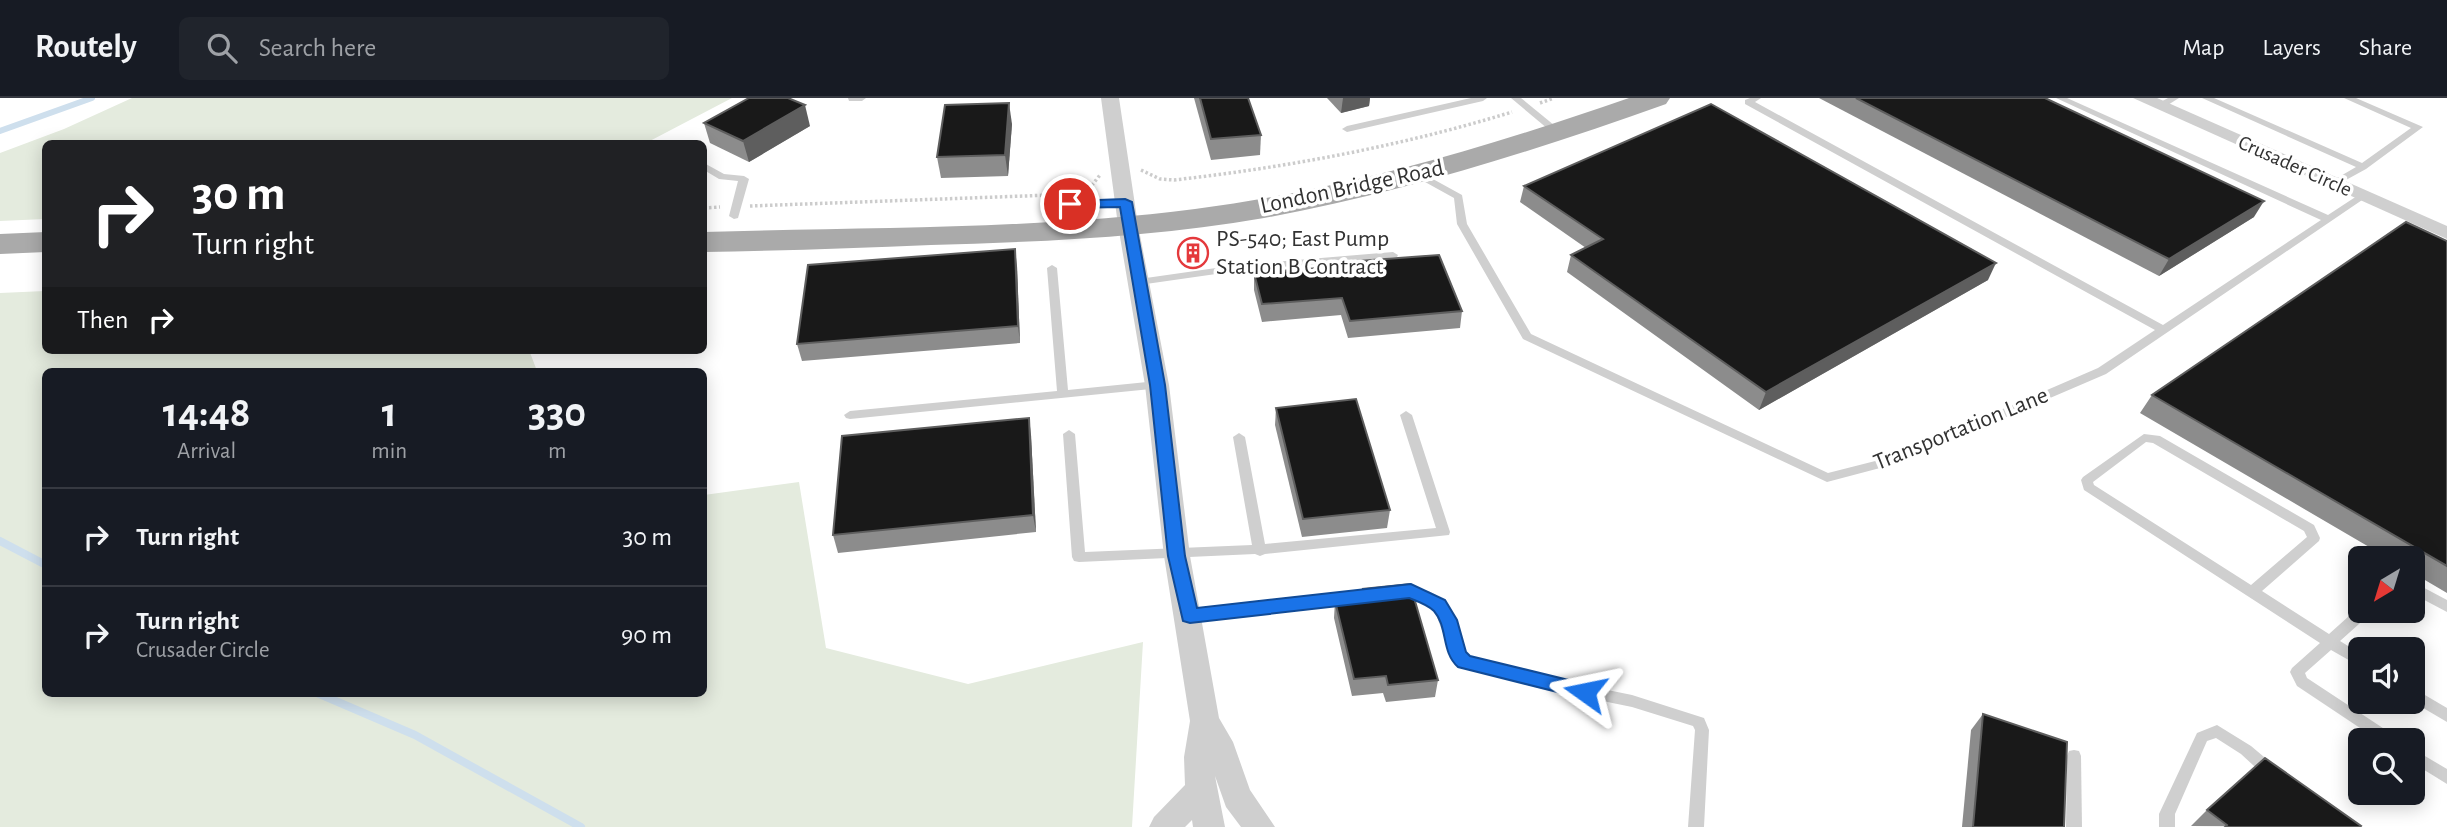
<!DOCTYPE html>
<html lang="en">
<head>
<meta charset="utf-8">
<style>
	body { margin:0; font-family:"Alegreya Sans",sans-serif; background:#20242c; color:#f1f3f6; height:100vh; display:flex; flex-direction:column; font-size:26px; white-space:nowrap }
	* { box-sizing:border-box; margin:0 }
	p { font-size:23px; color:#9ea1a6 }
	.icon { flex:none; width:38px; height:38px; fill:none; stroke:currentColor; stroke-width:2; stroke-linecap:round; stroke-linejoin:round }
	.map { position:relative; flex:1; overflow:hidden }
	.details { position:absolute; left:42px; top:270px; width:665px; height:329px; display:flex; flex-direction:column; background:#171b24; border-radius:10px; box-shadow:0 4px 18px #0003 }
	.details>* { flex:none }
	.banner { position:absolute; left:42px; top:42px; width:665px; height:214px; border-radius:10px; box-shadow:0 4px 18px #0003; background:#202124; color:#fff; overflow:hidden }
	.needle { width:46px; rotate:218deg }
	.fabs { position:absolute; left:2348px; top:448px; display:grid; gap:14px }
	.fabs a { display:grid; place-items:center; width:77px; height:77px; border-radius:10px; background:#171b24; box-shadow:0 4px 18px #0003; font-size:35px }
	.pin { position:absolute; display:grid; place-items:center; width:60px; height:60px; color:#fff; margin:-30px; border:4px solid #fff; border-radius:50%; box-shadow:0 2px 7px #0007 }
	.me { position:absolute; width:77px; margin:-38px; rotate:282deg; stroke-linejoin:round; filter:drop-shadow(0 0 5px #0008) }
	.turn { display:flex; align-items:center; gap:24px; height:147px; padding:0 35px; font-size:32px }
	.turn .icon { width:91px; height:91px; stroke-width:2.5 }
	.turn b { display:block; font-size:49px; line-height:60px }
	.then { display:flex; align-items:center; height:66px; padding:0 35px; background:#0003; gap:14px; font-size:26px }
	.eta { display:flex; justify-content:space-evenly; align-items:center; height:119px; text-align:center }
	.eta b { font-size:42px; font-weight:700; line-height:49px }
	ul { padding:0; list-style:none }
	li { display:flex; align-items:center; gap:21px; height:98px; padding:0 35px; border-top:2px solid #363941 }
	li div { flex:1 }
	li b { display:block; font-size:26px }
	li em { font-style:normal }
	header { display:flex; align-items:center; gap:42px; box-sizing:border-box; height:98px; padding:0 35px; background:#171b24; border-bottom:2px solid #363941 }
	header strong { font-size:33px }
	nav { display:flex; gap:38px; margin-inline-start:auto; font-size:24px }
	.search { width:490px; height:63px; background:#20242c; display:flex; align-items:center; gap:18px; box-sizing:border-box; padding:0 24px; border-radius:10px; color:#9ea1a6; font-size:26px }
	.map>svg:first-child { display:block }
	.green { fill:#e4ebde }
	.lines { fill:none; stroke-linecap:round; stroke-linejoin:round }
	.stream-far1 { stroke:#cedfed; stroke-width:6 }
	.stream { stroke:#cedfed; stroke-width:8 }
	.path { stroke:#ccc; stroke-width:3.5; stroke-dasharray:2.5 2.5; stroke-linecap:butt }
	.service { fill:#cfcfcf; fill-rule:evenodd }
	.minor { fill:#cfcfcf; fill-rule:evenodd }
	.primary { fill:#aaa; fill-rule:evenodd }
	.wall { fill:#8c8c8c }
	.shaded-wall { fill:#5e5e5e }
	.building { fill:#191919; stroke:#5e5e5e; stroke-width:2 }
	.route { fill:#1a73e8; stroke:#114b97; stroke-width:2 }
	.labels { text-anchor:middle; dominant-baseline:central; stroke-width:7; stroke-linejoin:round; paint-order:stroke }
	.far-street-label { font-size:21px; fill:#323232; stroke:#fff }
	.street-label { font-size:24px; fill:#323232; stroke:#fff }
	.poi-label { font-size:24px; fill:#323232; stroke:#fff; text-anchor:start }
</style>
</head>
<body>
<header>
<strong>Routely</strong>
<div class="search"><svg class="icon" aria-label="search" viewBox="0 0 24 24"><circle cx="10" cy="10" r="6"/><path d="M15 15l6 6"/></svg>Search here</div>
<nav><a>Map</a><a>Layers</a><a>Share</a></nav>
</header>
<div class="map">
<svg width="2447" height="729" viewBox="0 0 2447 729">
	<rect width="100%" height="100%" fill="#fff"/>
	<g class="green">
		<path d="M132,0H732L646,45L46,46L45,121L0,123V55L64,31Z"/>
		<path d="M45,193L46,252H529L537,273H46V595H704V397L799,384L826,550L968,586L1143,544L1132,729H0V195Z"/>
	</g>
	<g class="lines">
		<path class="stream-far1" d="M0,33L92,0"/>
		<g class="stream">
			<path d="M0,443L46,467"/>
			<path d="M317,595L415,637L581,729"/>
		</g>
		<g class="path">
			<path d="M1540,5L1554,0"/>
			<path d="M1141,72L1160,81L1174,82C1289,69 1401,48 1512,14"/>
			<path d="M750,108L1079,96L1089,91L1100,77"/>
			<path d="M704,110L720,109"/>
		</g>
		<g class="service">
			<path d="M848,0H866L862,3H849Z"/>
			<path d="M1471,0H1487L1483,3L1347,34L1342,31L1347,28Z"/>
			<path d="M1511,0H1521L1560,32V36H1554Z"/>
			<path d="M1750,0H1761L1755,4L2163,227L2321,122L2056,0H2067L2328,117L2360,96H2366L2368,98L2106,276L1899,365L1827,384L1523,241L1457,126L1454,100L1416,79V75H1422L1462,97L1467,126L1531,236L1828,375L1891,359L2098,270L2155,232L1745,6V2Z"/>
			<path d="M2168,0H2179L2163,10H2157V6Z"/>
			<path d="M2202,0H2214L2362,65L2411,30L2344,0H2356L2423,29L2366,71L2335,88L2332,87V83L2356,69Z"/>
			<path d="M704,65L724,76L744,78L749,81L738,120L734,121L729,118L738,83L719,81L704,72Z"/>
			<path d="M1393,154L1398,157L1397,159L1237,173L1139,187L1134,184L1139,181L1237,167Z"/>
			<path d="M1052,167L1057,170L1068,292L1157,283L1161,284L1163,287L1161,290L850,321L846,320L844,317L850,313L1057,293L1047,170Z"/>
			<path d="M1406,313L1412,317L1450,434L1449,437L1265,456L1260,458L1255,456L1079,464L1074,463L1072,459L1063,336L1069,332L1075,336L1085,454L1252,447L1233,339L1239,335L1245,339L1265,446L1436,430L1400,317Z"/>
			<path d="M2144,336L2160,338L2314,427L2320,440L2319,443L2262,493L2329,536L2359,509H2361V513H2371L2369,517L2340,543L2361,556V569L2331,552L2305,575L2307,580L2395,638L2397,642H2378L2297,588L2290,574L2292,570L2320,545L2084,392L2081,382L2083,379ZM2146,344L2153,345L2304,433L2307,439L2251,487L2094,387L2093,384Z"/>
			<path d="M2413,484L2447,502V514L2413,496Z"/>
			<path d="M1397,489C1464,489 1439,523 1470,560L1539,578L1632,597L1704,620L1709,632L1704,729H1688L1695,632L1693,628L1632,609L1539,590L1460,568L1450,554L1434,511L1425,503L1416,499L1392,498L1390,494L1392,490Z"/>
			<path d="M1379,491L1384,492L1386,496L1384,500L1379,501L1190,523L1185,522L1183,518L1185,514L1190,513Z"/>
			<path d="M2413,590L2447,610V624L2413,604Z"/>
			<path d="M2217,627L2251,648L2276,669L2279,674L2276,679L2271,681L2266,679L2241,656L2216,640L2207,643L2175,716V729H2159V716L2197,635Z"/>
			<path d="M2413,651L2447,671V686L2413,665Z"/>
			<path d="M2074,652L2079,653L2081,658L2082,729H2066L2067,658L2069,653Z"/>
		</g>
		<g class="minor">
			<path d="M1101,0H1119L1138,127L1169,287L1190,458L1219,620L1233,644L1250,692L1275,729H1241L1226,709L1215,678L1225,729H1193L1192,722L1185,729H1149L1154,719L1185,687L1184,659L1190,623L1164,458L1145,287L1118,127Z"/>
			<path d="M2133,0H2157L2447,128V141Z"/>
		</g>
		<g class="primary">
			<path d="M1629,0H1670L1666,6C1534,53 1401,95 1264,120C1154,139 1042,144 931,147C855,150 779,153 704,154V134C867,129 1032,132 1195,111C1344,92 1488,49 1629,0Z"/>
			<path d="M46,134V154L0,156V136Z"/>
		</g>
	</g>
	<g class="wall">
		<path d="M1194,0H1248L1261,37L1260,57L1211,62Z"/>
		<path d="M1327,0H1370L1369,8L1341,15Z"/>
		<path d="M1819,0H2045L2254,119L2159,178Z"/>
		<path d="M704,25L810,28L749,64L710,45Z"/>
		<path d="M1012,26L1008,78L941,80L937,59Z"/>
		<path d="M1524,88L1988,182L1759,312L1567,174L1571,157L1586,150L1520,104Z"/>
		<path d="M2447,143V495L2413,475V460H2388L2140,315L2152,297Z"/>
		<path d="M1332,165L1462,213L1460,230L1348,240L1341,217L1262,224L1254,192V175L1331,169Z"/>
		<path d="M1017,168L1020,245L802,263L797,246Z"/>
		<path d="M1276,310L1390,412L1387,430L1302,439L1275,327Z"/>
		<path d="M1031,337L1036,434L838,455L833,437Z"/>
		<path d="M1363,491L1438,582L1435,599L1386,604L1383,595L1352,598L1334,520L1335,503L1362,500Z"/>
		<path d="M1983,616L2064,729H1962L1971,632Z"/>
		<path d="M2207,712L2360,729L2191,728Z"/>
	</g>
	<g class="shaded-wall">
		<path d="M1343,0H1370L1369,8L1341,15Z"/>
		<path d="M1009,5L1012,26L1008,78L1005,57Z"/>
		<path d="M805,7L810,28L749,64L743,43Z"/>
		<path d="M2264,103L2254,119L2159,178L2169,161Z"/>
		<path d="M1015,151L1017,168L1020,245L1018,228Z"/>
		<path d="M1996,165L1988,182L1759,312L1766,294Z"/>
		<path d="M1029,320L1031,337L1036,434L1033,417Z"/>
	</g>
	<g class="building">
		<path d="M749,0H788L805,7L743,43L704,25Z"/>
		<path d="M1200,0H1248L1261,37L1211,41Z"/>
		<path d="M1856,0H2045L2264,103L2169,161Z"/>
		<path d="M1009,5L1005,57L937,59L945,7Z"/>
		<path d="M1711,6L1996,165L1766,294L1571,157L1603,141L1524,88Z"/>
		<path d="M2406,124L2447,143V468L2152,297Z"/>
		<path d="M1015,151L1018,228L797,246L808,167Z"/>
		<path d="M1439,157L1462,213L1350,223L1342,200L1262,206L1254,175L1333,169L1332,165Z"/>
		<path d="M1356,301L1390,412L1303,421L1276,310Z"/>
		<path d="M1029,320L1033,417L833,437L842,338Z"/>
		<path d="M1410,486L1438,582L1388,587L1386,578L1354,581L1335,503L1365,500L1363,491Z"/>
		<path d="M1983,616L2067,644L2064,729H1973Z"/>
		<path d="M2265,660L2361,728L2360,729H2225L2227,727L2207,712Z"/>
	</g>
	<path class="route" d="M1125,101L1132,104L1165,287L1185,458L1197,510L1411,486L1445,502L1457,522L1466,554L1470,558L1585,586L1592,588L1595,594L1592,599L1585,601L1458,569C1441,554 1448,529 1434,513C1428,507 1417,503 1409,500L1190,525L1183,523L1168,458L1150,287L1120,109L1070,110L1063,106L1070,103Z"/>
	<defs>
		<g id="building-ring" transform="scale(1.575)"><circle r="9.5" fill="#fff" stroke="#e4393c" stroke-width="1.5"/><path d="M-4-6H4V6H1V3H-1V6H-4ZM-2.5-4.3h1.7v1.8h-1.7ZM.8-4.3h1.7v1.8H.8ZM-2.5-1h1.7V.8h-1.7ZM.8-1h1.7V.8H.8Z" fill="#e4393c"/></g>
	</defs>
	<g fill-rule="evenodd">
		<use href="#building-ring" x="1193" y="155"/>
	</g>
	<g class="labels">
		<g class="far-street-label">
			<text transform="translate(2295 68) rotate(24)">Crusader Circle</text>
		</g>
		<g class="street-label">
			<text transform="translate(1352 89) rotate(-12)">London Bridge Road</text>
			<text transform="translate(1961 331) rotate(-22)">Transportation Lane</text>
		</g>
		<g class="poi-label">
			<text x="1216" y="141">PS-540; East Pump<tspan x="1216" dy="28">Station B Contract</tspan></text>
		</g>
	</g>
</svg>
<div class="fabs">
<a><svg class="needle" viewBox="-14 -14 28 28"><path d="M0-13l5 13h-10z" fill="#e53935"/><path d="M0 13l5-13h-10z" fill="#9ea1a6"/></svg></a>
<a><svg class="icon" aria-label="sound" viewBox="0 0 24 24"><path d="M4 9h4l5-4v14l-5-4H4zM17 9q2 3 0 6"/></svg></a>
<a><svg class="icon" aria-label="search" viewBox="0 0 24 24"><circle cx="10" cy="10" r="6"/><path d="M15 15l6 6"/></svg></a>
</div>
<div class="pin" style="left:1070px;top:106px;background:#d93025"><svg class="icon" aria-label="arrive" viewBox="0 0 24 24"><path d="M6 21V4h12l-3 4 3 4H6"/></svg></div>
<svg class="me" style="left:1585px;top:594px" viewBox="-20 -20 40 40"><path d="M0-17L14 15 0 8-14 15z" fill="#1a73e8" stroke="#fff" stroke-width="4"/></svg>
<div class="banner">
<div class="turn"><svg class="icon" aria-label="right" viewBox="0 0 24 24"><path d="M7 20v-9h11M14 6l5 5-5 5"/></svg><div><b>30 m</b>Turn right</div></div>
<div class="then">Then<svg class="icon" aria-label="right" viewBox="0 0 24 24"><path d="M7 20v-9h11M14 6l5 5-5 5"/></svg></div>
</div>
<section class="details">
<div class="eta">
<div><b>14:48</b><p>Arrival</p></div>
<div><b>1</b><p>min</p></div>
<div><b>330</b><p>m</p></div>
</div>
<ul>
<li><svg class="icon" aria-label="right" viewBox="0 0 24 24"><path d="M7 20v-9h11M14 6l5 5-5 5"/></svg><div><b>Turn right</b></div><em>30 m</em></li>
<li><svg class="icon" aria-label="right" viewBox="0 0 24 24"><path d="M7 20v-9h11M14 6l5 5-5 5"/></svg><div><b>Turn right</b><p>Crusader Circle</p></div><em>90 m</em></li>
</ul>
</section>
</div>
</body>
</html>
